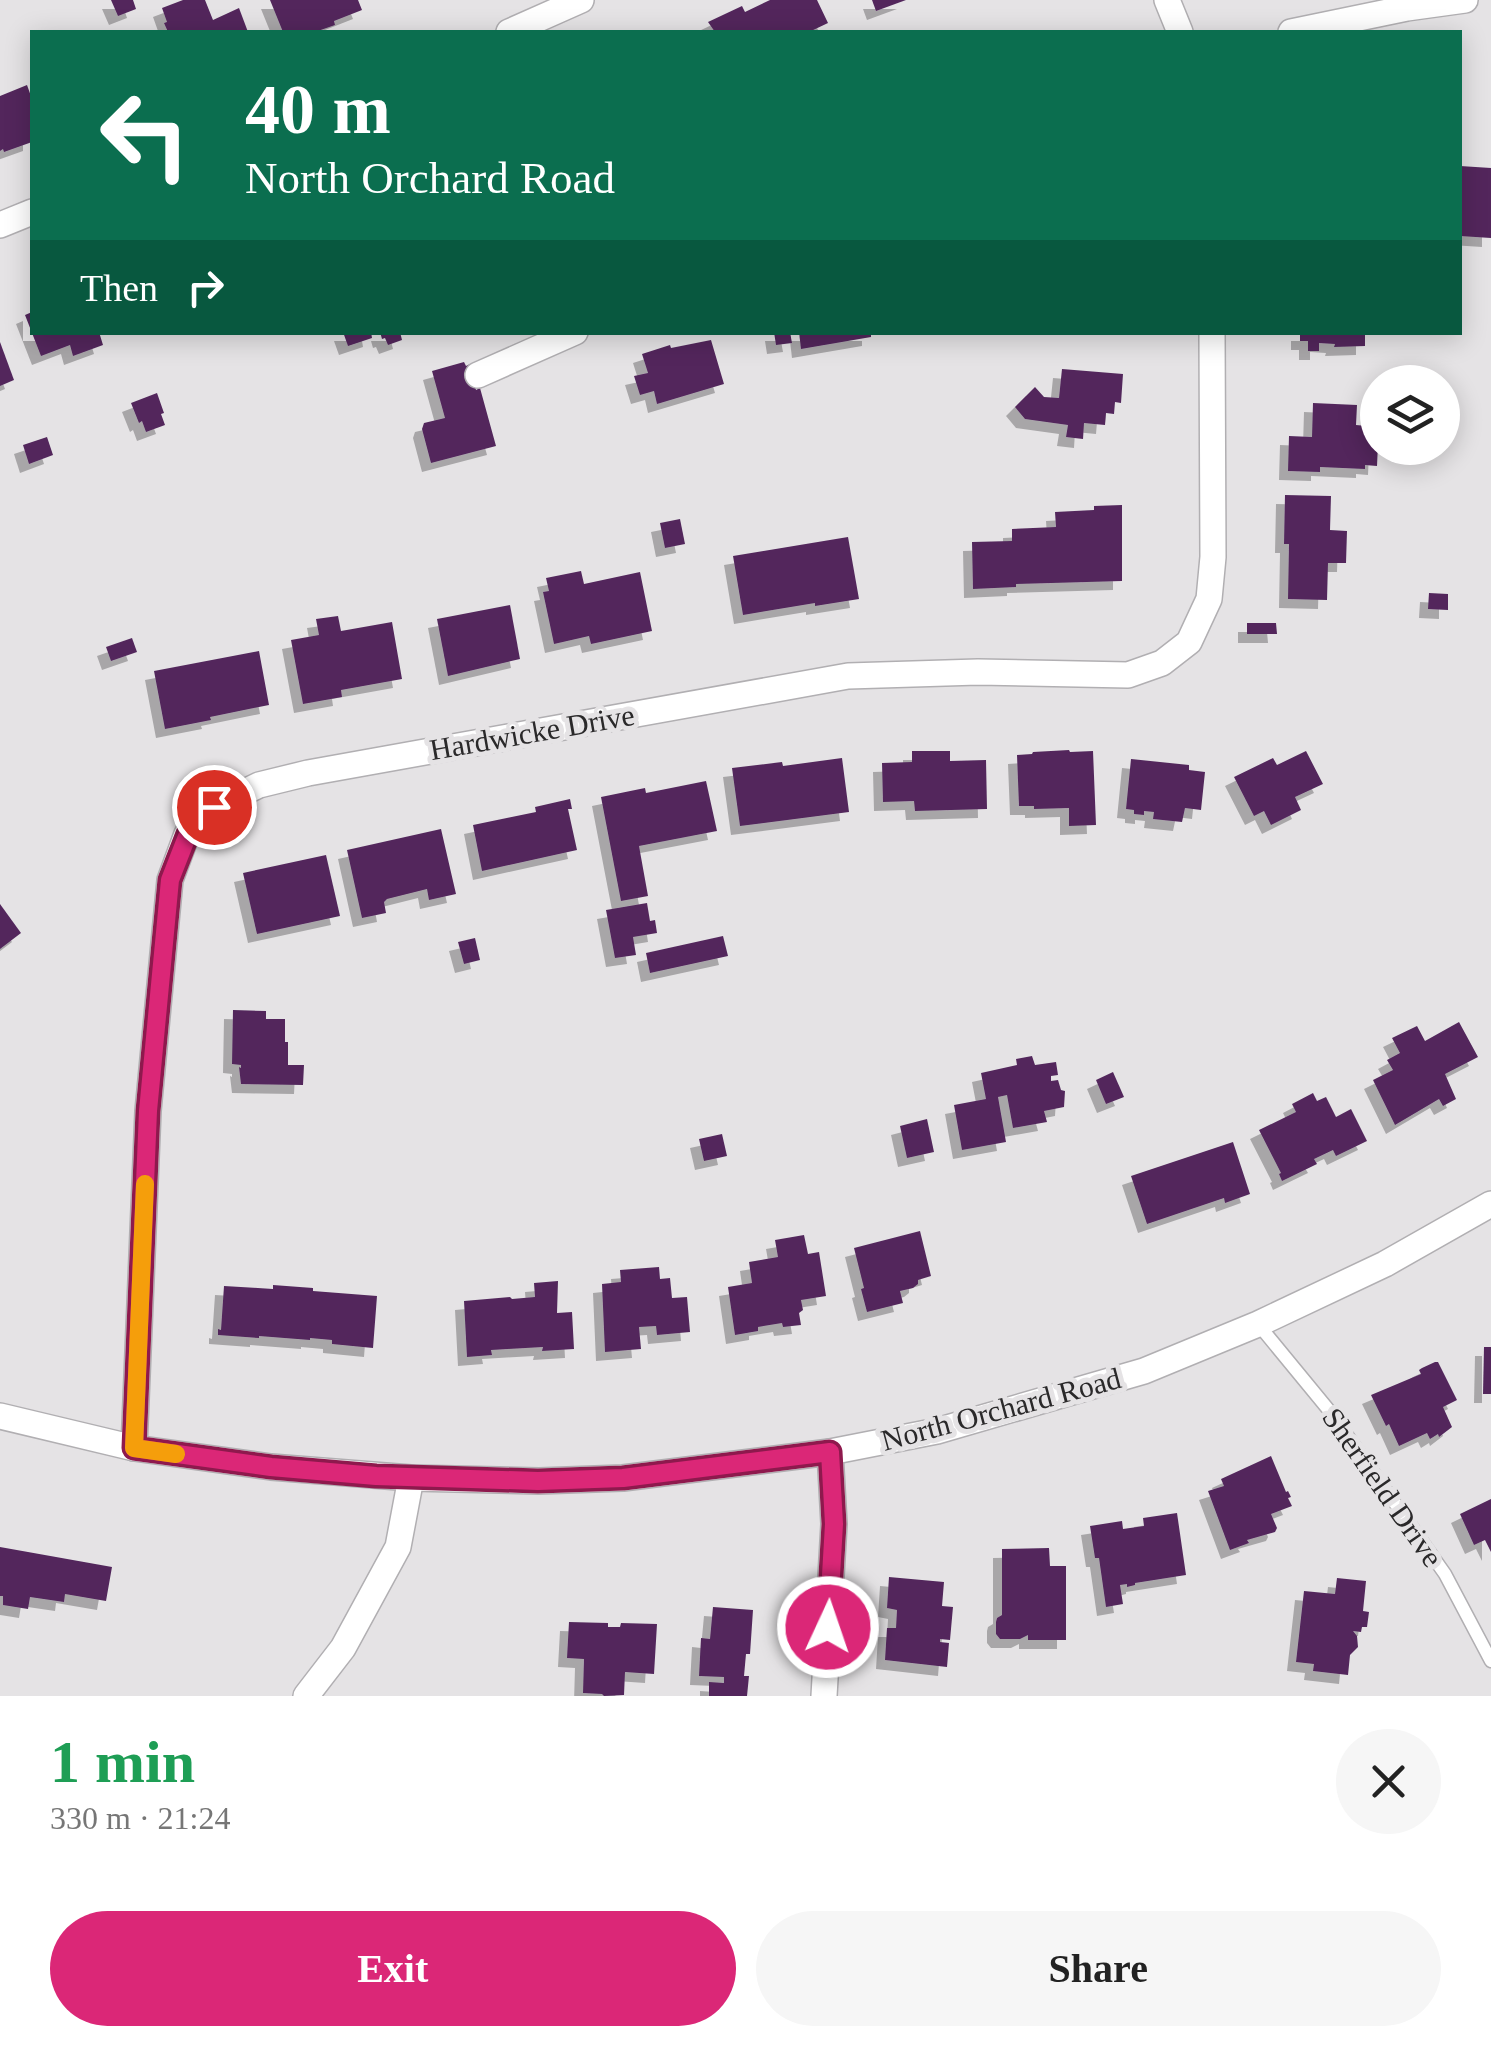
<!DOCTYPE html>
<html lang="en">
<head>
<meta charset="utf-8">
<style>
	body { margin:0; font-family:"Times New Roman",serif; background:#f6f6f6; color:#222; height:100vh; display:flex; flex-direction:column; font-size:38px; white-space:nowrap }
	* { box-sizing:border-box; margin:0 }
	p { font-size:32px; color:#767676 }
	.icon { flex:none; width:55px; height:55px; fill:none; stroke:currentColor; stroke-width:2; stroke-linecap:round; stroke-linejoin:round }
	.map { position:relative; height:1696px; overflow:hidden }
	.details { display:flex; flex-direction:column; background:#fff; flex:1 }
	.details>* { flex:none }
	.guide { position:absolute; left:30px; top:30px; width:1432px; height:305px; border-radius:0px; box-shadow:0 5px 25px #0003; background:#0b6e4f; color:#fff; overflow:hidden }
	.controls { position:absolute; left:1360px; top:365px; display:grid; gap:20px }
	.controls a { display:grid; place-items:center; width:100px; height:100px; border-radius:50%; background:#fff; box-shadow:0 5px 25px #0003; font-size:50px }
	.pin { position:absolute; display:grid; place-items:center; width:85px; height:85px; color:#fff; margin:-42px; border:5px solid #fff; border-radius:50%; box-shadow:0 2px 10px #0007 }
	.me { position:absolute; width:110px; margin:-55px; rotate:3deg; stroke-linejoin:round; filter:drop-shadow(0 0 8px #0008) }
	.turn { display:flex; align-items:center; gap:35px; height:210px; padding:0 50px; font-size:45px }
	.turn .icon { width:130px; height:130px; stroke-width:2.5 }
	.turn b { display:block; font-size:70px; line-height:85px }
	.then { display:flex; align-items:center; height:95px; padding:0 50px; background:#0003; gap:20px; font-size:38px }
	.round { display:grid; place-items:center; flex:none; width:105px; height:105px; border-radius:52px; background:#f6f6f6 }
	.head { display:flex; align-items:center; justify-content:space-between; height:170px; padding:0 50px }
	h1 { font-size:60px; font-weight:800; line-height:75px; color:#1e9e55 }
	.cta { display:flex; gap:20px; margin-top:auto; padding:20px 50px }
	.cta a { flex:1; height:115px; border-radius:60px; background:#db2777; color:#fff; font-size:40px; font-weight:800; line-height:115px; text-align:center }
	.cta a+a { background:#f6f6f6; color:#222 }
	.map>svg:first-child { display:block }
	.building { fill:#52285c; filter:url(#shadow) }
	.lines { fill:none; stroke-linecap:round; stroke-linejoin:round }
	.lane-casing { stroke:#b1afb2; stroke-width:15 }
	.street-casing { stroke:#b1afb2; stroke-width:28 }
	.lane { stroke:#fff; stroke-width:12 }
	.street { stroke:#fff; stroke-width:25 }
	.route-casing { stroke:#8e194d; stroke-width:25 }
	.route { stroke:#db2777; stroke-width:18 }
	.slow { stroke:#f59e0b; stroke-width:18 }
	.labels { text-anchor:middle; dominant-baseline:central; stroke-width:10; stroke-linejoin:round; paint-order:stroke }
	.street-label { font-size:30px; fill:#2a292a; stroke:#e5e3e5 }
</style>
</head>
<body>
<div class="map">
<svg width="1491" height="1696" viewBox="0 0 1491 1696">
	<defs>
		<filter id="shadow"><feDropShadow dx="-9" dy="9" stdDeviation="0" flood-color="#0004"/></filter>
	</defs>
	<rect width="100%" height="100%" fill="#e5e3e5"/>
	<g class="building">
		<path d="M111,0H133L136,9L118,16Z"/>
		<path d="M183,0H205L213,20L239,8L248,32H168L164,23L167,22L162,8Z"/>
		<path d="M270,0H358L362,10L334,21L335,25L315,32H283Z"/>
		<path d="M770,0H817L828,23L809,32H715L708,22L742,6L745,12Z"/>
		<path d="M872,0H906L876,11Z"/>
		<path d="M27,85L32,99V142L4,152L3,149L0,151V96Z"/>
		<path d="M1460,166L1491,168V238L1460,236Z"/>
		<path d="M32,312V332H99L103,345L73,356L70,345L41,356L25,315Z"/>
		<path d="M343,332H371L372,338L348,346Z"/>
		<path d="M380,332H400L402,340L388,345L385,338L382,339Z"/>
		<path d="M774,332H790L792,343L776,345Z"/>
		<path d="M799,332H871V337L801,349Z"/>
		<path d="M1300,332H1365V346L1334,347L1335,344L1319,343V351H1308V341H1300Z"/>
		<path d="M711,340L724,384L657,404L654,391L640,395L634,376L648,373L642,354L670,345L671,348Z"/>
		<path d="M0,342L14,380L0,386Z"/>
		<path d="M464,362L466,366L470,364L476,390L480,388L496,446L431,463L422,429L424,423L445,418L432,371Z"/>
		<path d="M1062,369L1123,374L1121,403L1115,402L1114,414L1106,413L1105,425L1084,423L1083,439L1066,437L1068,425L1025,419L1015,407L1035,387L1044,397L1059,398Z"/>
		<path d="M157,393L164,413L161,414L165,425L146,432L142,421L139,423L131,403Z"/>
		<path d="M1313,403L1357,405L1356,425L1367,426V430L1370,431L1374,436L1373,444H1378L1377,466L1365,465V469L1320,467V472L1288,471L1289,436L1312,437Z"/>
		<path d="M47,437L53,455L29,464L23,445Z"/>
		<path d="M1285,495L1331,496L1330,530L1347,531L1346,563H1328L1327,600L1288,599L1289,544H1284Z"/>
		<path d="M1122,505V581L1016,584V587L973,589L972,542L1012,541V529L1056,527L1055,512L1094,510V506Z"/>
		<path d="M680,519L685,544L665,548L660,523Z"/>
		<path d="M848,537L859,599L815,606V603L743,615L733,556Z"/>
		<path d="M581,571L584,584L640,572L652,631L591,644L589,636L554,644L543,592L549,591L546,578Z"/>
		<path d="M1429,593L1448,594V610L1428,609Z"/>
		<path d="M510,605L520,659L448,676L437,619Z"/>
		<path d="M338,616L341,631L392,622L402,679L341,690L342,697L303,704L291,640L319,635L316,619Z"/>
		<path d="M1247,623H1276L1277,634H1247Z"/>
		<path d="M132,638L137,652L111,661L106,647Z"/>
		<path d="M259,651L269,705L210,717L211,720L165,729L154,671Z"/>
		<path d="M1069,750L1070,752L1093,751L1096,825L1069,826V808L1034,809V806H1019L1017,755L1032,754L1033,752Z"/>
		<path d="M912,751H950V761L986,760L987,809L915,811L914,801L883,802L882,763L912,762Z"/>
		<path d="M1306,751L1323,784L1295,797L1301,810L1271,825L1264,811L1254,816L1234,777L1273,758L1277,765Z"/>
		<path d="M842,758L849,812L740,826L732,768L782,762L783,766Z"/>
		<path d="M1131,759L1189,765V770L1205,772L1201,810L1185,808L1182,822L1153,819L1154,812L1144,811V815L1134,814V810L1126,809Z"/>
		<path d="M706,781L717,831L639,846L648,896L621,901L601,797L645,788L646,793Z"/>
		<path d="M570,799L572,809H568L577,850L482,871L473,825L536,812L535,807Z"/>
		<path d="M441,829L456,894L429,900L427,889L387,899L384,902L386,913L362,918L347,850Z"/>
		<path d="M326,855L340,916L257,934L243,873Z"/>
		<path d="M647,903L650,921L655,920L657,933L633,937L636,955L615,958L606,910Z"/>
		<path d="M0,904L21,933L0,949Z"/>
		<path d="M723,936L728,956L650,973L646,953Z"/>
		<path d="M475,938L480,960L464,964L458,942Z"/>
		<path d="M233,1010L266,1011V1019H285V1042H288V1065H304L303,1085L241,1084L239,1067L241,1068V1065L232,1064Z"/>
		<path d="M1459,1022L1478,1057L1445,1074L1456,1099L1443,1106L1439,1099L1395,1125L1373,1080L1393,1070L1387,1060L1400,1053L1392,1038L1417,1026L1425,1041Z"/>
		<path d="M1032,1056L1035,1065L1056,1062L1058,1075L1051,1076V1081L1058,1080L1061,1090L1065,1091L1064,1107L1044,1111L1047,1122L1013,1128L1007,1095L998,1097L1006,1142L962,1150L954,1105L986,1099L981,1073L1017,1065L1016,1059Z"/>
		<path d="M1113,1072L1124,1097L1106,1104L1096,1080Z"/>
		<path d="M1313,1093L1317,1101L1326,1097L1336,1117L1351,1109L1367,1141L1336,1156L1333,1150L1314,1159L1317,1164L1282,1181L1279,1174L1281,1173L1259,1130L1296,1112L1292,1104Z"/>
		<path d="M927,1119L934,1152L907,1158L900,1126Z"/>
		<path d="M722,1134L727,1156L704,1161L699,1139Z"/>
		<path d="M1233,1142L1250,1194L1225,1203L1224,1198L1147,1224L1131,1176Z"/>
		<path d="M920,1231L931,1276L918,1280V1284L913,1288L900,1291L903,1303L867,1312L861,1289L864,1288L854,1248Z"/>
		<path d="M804,1235L808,1254L819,1252L826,1296L801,1300L803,1310L799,1313L801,1325L783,1327L782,1323L758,1327V1331L735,1335L728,1287L752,1283L749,1262L778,1257L775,1240Z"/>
		<path d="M659,1267L660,1279L670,1278L672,1298L687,1297L690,1332L657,1335L656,1326L639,1327L641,1349L605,1352L602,1284L621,1282L620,1270Z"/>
		<path d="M558,1281L557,1313L572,1312L574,1349L542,1351L543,1347L491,1350L492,1355L467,1357L464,1301L510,1297L512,1299L535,1297L534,1283Z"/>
		<path d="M273,1285L313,1288V1291L377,1296L373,1348L332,1344V1340L310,1338V1340L259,1336V1338L218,1335V1329L221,1330L224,1286L273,1289Z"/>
		<path d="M1484,1347H1491V1394H1483Z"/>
		<path d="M1435,1362H1438L1457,1400L1443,1407L1452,1427L1439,1437L1438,1434L1430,1439L1427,1433L1399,1446L1389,1424L1386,1426L1371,1395L1421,1374L1419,1370L1422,1368Z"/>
		<path d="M1271,1456L1286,1492L1288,1491L1291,1497L1288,1498L1292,1506L1271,1514L1277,1528L1275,1532L1247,1540L1249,1543L1230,1550L1208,1491L1224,1486L1221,1479Z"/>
		<path d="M1491,1499V1552L1485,1540L1474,1545L1460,1514Z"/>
		<path d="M1177,1513L1186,1575L1135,1583V1585L1127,1587V1584L1120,1585L1123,1604L1106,1607L1099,1558H1095L1090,1526L1122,1521L1123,1529L1144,1526L1143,1518Z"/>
		<path d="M0,1547L112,1567L106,1601L65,1594L64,1602L30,1597L28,1609L3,1605V1596H0Z"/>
		<path d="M1049,1548L1050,1566H1066V1640H1028V1635L1020,1639H1000L996,1634V1622L997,1618L1002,1615V1549Z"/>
		<path d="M889,1577L944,1582L942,1606L953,1607L950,1640L940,1639V1642L949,1643L947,1667L885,1660L887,1628H896L897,1610L887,1608Z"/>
		<path d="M1337,1578L1366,1581L1363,1611L1369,1612L1367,1627H1362L1361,1632L1353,1631L1357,1636L1358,1647L1350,1655L1348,1675L1313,1671L1314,1664L1296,1662L1304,1591L1335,1594Z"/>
		<path d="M713,1607L753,1610L750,1654H746L744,1676H749L747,1696H709V1682L724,1683V1677L699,1676L701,1638L710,1639Z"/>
		<path d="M569,1622L608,1623V1627H620L621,1623L657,1624L654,1674L625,1672L624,1695L604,1696L602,1694L583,1693L584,1659L567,1658Z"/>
	</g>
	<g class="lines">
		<g class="lane-casing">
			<path id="lane" d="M1258,1324L1332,1414L1445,1574L1491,1661"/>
		</g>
		<g class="street-casing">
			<g id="street">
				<path d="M1167,0L1180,32"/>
				<path d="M509,32L581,0"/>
				<path d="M1291,32L1407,8L1465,0"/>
				<path d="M0,225L32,212"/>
				<path d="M478,375L575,332"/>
				<path d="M0,1416L134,1448L271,1467L411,1478L539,1481L623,1478L830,1452L937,1431L1144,1371L1258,1324L1385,1264L1491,1204"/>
				<path d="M134,1448L148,1111L170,880L187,834L214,807L259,785L308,773L848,676L978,672L1128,675L1162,663L1189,642L1209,599L1213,557L1212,332"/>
				<path d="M306,1696L343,1648L398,1547L411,1478"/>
				<path d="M824,1696L834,1524L830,1452"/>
			</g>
		</g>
		<use href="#lane" class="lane"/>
		<use href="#street" class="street"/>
	</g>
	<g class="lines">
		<g class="route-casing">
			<path id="route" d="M214,807L188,834L170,880L148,1111L134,1448L271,1467L376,1476L538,1481L623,1478L830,1452L834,1524L828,1627"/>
		</g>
		<use href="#route" class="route"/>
		<path class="slow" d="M145,1184L134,1448L176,1454"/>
	</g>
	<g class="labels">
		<g class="street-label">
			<text transform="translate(532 732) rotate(-10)">Hardwicke Drive</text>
			<text transform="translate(1001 1409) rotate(-15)">North Orchard Road</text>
			<text transform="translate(1383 1487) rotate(55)">Sherfield Drive</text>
		</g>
	</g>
</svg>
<div class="controls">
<a><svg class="icon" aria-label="layers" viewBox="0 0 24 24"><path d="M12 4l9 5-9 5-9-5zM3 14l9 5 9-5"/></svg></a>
</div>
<div class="pin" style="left:214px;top:807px;background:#d93025"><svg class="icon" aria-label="arrive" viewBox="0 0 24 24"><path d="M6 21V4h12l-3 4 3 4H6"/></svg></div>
<svg class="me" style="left:828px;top:1627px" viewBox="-20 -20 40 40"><circle r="17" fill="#db2777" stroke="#fff" stroke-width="3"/><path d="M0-11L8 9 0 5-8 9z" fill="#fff"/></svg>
<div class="guide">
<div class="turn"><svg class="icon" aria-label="left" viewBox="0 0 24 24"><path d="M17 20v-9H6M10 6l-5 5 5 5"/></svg><div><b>40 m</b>North Orchard Road</div></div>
<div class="then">Then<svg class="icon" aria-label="right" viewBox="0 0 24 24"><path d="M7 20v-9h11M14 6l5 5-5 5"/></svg></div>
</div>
</div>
<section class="details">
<div class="head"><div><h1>1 min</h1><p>330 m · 21:24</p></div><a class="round"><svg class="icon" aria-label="close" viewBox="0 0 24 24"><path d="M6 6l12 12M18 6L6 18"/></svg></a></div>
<div class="cta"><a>Exit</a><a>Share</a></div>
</section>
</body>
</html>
